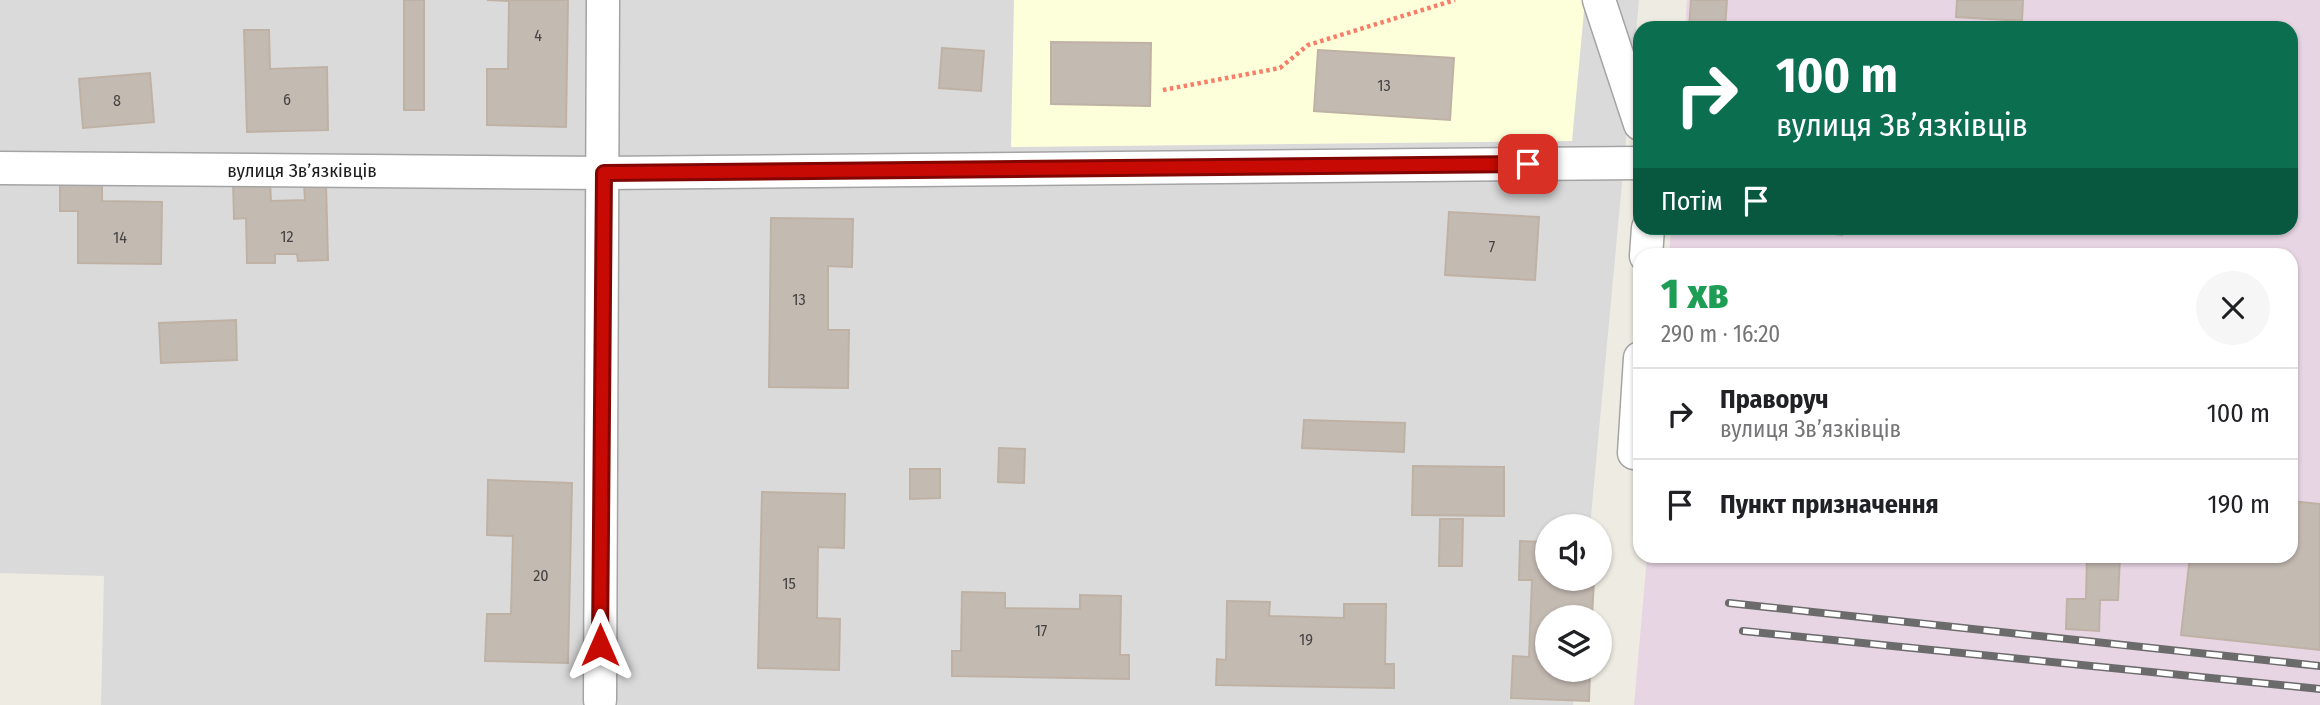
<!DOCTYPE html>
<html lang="uk">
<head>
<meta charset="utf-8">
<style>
	body { margin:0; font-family:"Fira Sans Condensed",sans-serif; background:#f6f6f6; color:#202124; height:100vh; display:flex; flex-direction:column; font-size:26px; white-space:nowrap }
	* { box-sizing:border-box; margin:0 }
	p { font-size:23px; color:#757577 }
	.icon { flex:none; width:38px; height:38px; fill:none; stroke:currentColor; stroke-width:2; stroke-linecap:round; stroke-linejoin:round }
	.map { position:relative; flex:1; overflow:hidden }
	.drawer { position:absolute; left:1633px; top:248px; width:665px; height:315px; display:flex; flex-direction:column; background:#fff; border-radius:21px; box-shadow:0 2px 5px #0004 }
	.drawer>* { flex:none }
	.hud { position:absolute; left:1633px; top:21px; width:665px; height:214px; border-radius:21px; box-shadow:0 2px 5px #0004; background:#0b6e4f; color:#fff; overflow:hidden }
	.fabs { position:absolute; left:1535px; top:514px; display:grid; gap:14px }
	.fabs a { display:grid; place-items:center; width:77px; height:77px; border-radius:50%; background:#fff; box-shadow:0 2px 5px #0004; font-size:35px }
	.pin { position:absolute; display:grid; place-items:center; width:60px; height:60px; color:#fff; margin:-30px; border-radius:14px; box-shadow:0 4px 10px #0006 }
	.me { position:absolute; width:77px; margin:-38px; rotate:0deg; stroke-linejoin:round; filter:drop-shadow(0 0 5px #0008) }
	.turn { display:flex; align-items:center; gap:24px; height:147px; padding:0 28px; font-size:32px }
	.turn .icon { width:91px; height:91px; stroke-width:2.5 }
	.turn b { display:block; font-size:49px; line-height:60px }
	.then { display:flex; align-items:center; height:66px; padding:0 28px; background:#0003; gap:14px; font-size:26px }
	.round { display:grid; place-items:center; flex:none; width:74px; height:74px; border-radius:37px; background:#f6f6f6 }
	.summary { display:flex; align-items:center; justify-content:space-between; height:119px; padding:0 28px }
	h1 { font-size:42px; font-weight:800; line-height:52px; color:#1e9e55 }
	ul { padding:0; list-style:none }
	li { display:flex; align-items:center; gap:21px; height:91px; padding:0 28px; border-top:2px solid #e0e0e0 }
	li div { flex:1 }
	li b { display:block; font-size:26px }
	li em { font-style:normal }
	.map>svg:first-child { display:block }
	.residential { fill:#dbdada }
	.industrial { fill:#e7d5e3 }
	.education { fill:#fdffdb }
	.building { fill:#c3bab2; stroke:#bfb2a5; stroke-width:2 }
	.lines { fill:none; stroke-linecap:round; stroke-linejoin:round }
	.minor-casing { stroke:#a4a4a4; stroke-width:35 }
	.path { stroke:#f87e6a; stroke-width:4.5; stroke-dasharray:3.5 3.5; stroke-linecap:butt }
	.minor { stroke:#fff; stroke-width:32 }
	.rail-casing { stroke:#6b6b6b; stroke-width:8 }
	.rail { stroke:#fff; stroke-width:5; stroke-dasharray:16; stroke-linecap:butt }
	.route-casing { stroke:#810602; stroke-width:18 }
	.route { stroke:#c70a03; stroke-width:12 }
	.labels { text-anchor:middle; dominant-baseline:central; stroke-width:5; stroke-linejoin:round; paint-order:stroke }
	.number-label { font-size:16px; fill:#464442 }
	.street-label { font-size:19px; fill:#1d1d1d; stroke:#fff }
</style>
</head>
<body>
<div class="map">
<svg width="2320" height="705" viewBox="0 0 2320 705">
	<rect width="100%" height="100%" fill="#eeebe3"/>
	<path class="residential" d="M0,0H1639L1590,527H1547V670H1576L1573,705H101L104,576L0,573Z"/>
	<path class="industrial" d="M1687,0H2320V705H1634L1647,557L2291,556V256L1669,255L1671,228H2291V28H1685Z"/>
	<path class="education" d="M1014,0H1585L1572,141L1011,147Z"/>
	<g class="building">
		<rect x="404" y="0" width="20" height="110"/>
		<path d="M568,0L566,127L487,125V69H508L509,1L487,0Z"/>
		<path d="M1691,0H1727L1725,28H1689Z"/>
		<path d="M1957,0H2023L2022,21L1956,17Z"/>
		<path d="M244,30H269L270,69L327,67L328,130L247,132Z"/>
		<path d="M1051,42L1151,43L1150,106L1051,104Z"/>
		<path d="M942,48L984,51L981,91L939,88Z"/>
		<path d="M1318,50L1454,58L1450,120L1314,111Z"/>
		<path d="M150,73L154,122L83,128L79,79Z"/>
		<path d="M60,180L102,181V201L162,202L161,264L78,263V211H60Z"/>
		<path d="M233,182H270L271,201L305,200L304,184L326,183L328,260L298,261L297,254H275V263H247L246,218L234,219Z"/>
		<path d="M1449,212L1539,217L1535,280L1445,275Z"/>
		<path d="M771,218L853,219L852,267L828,266V330H849L848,388L769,387Z"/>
		<path d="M1781,228H1842V235Z"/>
		<path d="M236,320L237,360L161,363L159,323Z"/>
		<path d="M1304,420L1405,423L1404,452L1302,448Z"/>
		<path d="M999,448L1025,449L1024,483L998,482Z"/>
		<path d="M1413,466L1504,467V516L1412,515Z"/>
		<path d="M910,469H940V498L910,499Z"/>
		<path d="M488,480L572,483L568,663L485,661L487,614H511L513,536L487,535Z"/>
		<path d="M762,492L845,494L844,548L818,547L817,618L840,619L839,670L758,668Z"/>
		<path d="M2291,501L2320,504V650L2181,635L2190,556H2291Z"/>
		<path d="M1440,519H1463L1462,566H1439Z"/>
		<path d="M1520,541L1547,542V579H1594L1592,618H1547V670H1590L1589,701L1511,698L1513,656L1529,657L1532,580H1519Z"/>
		<path d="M2087,556H2120L2118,600H2100L2099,631L2066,629L2067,599H2086Z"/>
		<path d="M962,592L1005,593V608L1080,609V595L1121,596L1120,655H1129V679L952,676V651H961Z"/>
		<path d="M1227,601L1270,602L1269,616L1344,618V604H1386L1385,664H1394V688L1216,685L1217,659L1226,660Z"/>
	</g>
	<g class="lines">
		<g class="minor-casing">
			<g id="minor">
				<path d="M1599,0L1640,124"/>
				<path d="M0,168L604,173L1640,163"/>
				<path d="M1646,256L1648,228"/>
				<path d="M1634,453L1640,358"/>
				<path d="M600,700L603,0"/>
			</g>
		</g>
		<path class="path" d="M1163,90L1280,68L1308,45L1455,0"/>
		<use href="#minor" class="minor"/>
		<g class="rail-casing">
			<g id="rail">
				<path d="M1729,603L2320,666"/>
				<path d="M1743,631L2320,689"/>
			</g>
		</g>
		<use href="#rail" class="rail"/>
	</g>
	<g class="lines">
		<g class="route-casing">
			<path id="route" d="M600,645L604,173L1528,164"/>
		</g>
		<use href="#route" class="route"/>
	</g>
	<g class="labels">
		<g class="number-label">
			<text x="538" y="35">4</text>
			<text x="1384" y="85">13</text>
			<text x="287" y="99">6</text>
			<text x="117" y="100">8</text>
			<text x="287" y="236">12</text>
			<text x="120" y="237">14</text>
			<text x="1492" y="246">7</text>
			<text x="799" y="299">13</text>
			<text x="541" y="575">20</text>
			<text x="789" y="583">15</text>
			<text x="1041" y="630">17</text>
			<text x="1306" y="639">19</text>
		</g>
		<g class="street-label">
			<text x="302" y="170">вулиця Звʼязківців</text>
		</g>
	</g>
</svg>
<div class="fabs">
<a><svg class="icon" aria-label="sound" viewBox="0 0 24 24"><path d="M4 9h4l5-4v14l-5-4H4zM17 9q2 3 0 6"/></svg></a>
<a><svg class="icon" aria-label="layers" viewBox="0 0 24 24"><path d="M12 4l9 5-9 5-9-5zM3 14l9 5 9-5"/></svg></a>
</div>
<div class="pin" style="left:1528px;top:164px;background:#d93025"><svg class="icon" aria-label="arrive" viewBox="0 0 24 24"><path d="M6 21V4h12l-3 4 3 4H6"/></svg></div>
<svg class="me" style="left:600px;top:645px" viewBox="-20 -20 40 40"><path d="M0-17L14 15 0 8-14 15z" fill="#c70a03" stroke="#fff" stroke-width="4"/></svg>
<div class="hud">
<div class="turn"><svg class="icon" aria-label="right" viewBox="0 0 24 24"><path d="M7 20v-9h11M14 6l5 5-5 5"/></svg><div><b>100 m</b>вулиця Звʼязківців</div></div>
<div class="then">Потім<svg class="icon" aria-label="arrive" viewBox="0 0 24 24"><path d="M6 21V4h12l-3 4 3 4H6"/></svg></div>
</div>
<section class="drawer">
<div class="summary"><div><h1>1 хв</h1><p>290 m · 16:20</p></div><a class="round"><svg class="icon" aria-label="close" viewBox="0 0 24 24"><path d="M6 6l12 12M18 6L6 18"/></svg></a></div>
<ul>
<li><svg class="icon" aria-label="right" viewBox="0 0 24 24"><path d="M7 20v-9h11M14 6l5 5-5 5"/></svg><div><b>Праворуч</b><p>вулиця Звʼязківців</p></div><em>100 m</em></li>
<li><svg class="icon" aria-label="arrive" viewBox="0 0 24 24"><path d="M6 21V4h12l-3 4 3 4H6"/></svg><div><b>Пункт призначення</b></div><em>190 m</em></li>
</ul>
</section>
</div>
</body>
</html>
